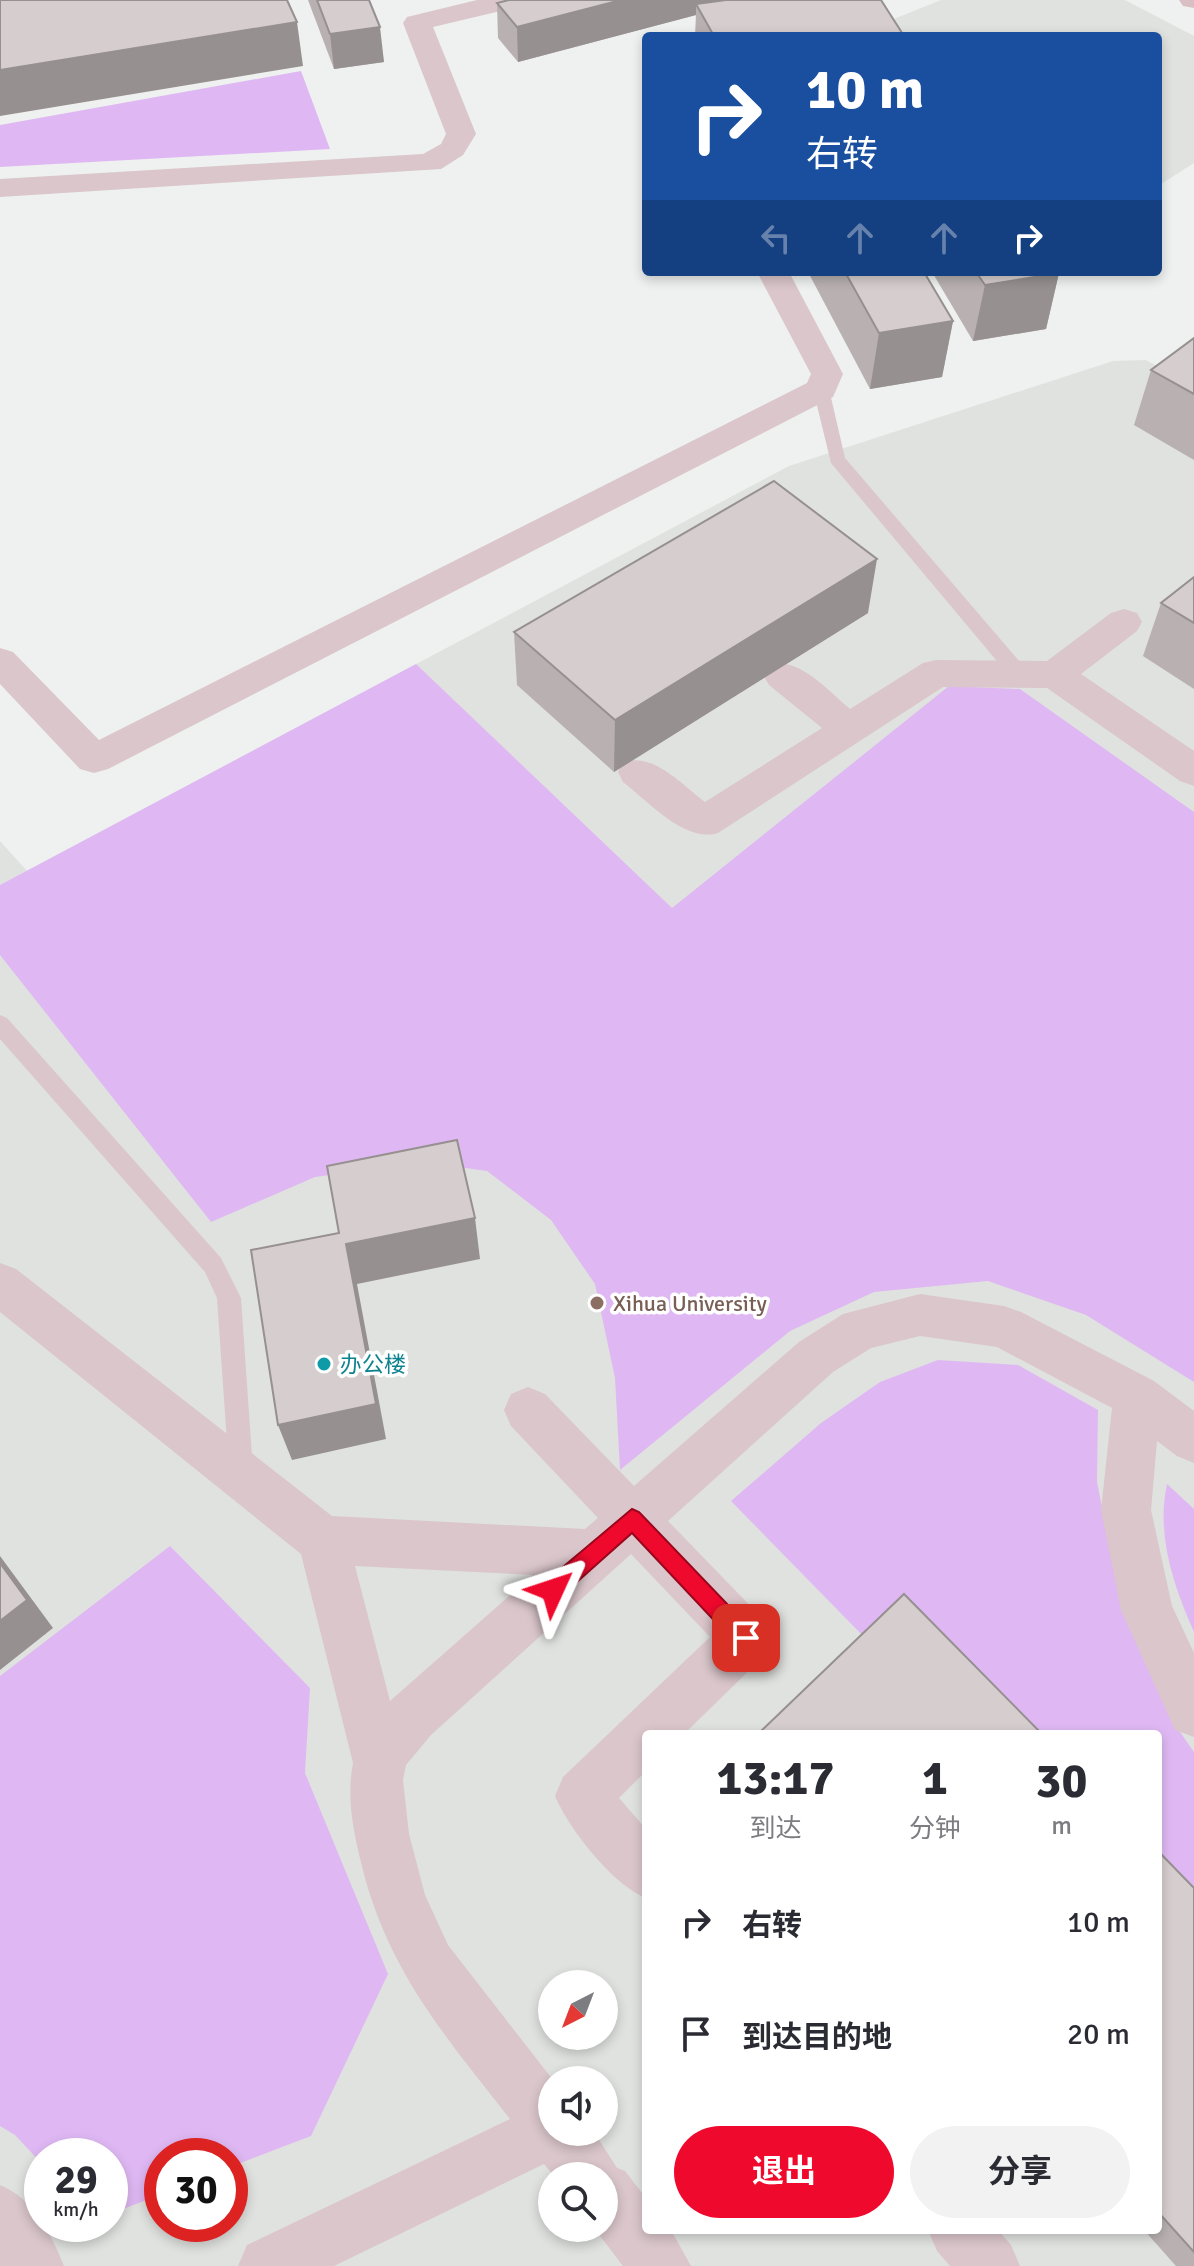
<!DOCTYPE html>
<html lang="zh">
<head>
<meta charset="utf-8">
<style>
	body { margin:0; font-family:Signika,"Noto Sans SC",sans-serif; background:#f2f2f3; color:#2b2b33; height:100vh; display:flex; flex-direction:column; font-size:30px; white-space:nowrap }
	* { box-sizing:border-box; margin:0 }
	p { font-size:26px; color:#7c7c81 }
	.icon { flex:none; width:44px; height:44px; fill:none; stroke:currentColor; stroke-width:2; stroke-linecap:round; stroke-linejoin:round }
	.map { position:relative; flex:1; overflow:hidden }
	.drawer { position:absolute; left:642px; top:1730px; width:520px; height:504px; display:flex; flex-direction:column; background:#fff; border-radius:8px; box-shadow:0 4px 12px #0003 }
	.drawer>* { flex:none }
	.guide { position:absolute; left:642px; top:32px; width:520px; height:244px; border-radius:8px; box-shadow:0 4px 12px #0003; background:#1a4fa0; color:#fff; overflow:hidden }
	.needle { width:52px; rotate:222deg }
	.tools { position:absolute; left:538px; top:1970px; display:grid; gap:16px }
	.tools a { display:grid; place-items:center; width:80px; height:80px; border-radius:50%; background:#fff; box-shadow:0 4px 12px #0003; font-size:40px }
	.speed { position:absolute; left:24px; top:2138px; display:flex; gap:16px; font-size:40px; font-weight:700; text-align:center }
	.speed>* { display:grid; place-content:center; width:104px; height:104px; border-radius:50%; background:#fff; box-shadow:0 4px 12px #0003; line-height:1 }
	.speed small { font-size:20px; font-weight:400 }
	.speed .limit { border:12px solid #d22; background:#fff; color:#111 }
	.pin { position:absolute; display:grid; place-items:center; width:68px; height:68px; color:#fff; margin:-34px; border-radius:16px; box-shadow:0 4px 12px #0006 }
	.me { position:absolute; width:88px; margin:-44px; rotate:48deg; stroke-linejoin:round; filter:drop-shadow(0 0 6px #0008) }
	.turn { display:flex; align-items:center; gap:28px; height:168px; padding:0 32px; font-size:36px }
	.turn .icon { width:104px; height:104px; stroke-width:2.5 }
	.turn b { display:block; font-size:56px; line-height:68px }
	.lanes { display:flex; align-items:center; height:76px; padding:0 32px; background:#0003; justify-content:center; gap:40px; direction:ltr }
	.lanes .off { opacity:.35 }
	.eta { display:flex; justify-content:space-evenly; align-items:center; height:136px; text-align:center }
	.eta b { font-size:48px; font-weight:700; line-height:56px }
	.primary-button { display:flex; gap:16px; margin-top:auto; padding:16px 32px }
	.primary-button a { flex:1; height:92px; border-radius:48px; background:#ef092d; color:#fff; font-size:32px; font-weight:700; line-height:92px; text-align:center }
	.primary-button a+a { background:#f2f2f3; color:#2b2b33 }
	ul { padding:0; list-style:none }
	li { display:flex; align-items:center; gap:24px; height:112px; padding:0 32px }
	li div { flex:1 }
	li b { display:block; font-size:30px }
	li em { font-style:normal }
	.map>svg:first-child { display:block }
	.education { fill:#e0e2df; fill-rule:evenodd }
	.green { fill:#dfb8f3 }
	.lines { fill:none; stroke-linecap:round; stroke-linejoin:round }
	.service { fill:#dac6cb; fill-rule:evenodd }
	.minor { fill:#dac6cb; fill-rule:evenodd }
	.secondary { fill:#d9bfc4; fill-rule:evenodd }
	.wall { fill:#b8b0b1 }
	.shaded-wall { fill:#969090 }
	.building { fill:#d6cdce; stroke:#969090; stroke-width:2 }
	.route { fill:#ef092d; stroke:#9b061d; stroke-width:2 }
	.education-dot { fill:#8d6e63; stroke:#fff; stroke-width:3 }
	.culture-dot { fill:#0f9aa8; stroke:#fff; stroke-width:3 }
	.labels { text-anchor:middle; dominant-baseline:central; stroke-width:7; stroke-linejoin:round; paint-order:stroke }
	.education-label { font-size:22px; fill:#785e54; stroke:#fff; text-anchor:start }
	.culture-label { font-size:22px; fill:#0d838f; stroke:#fff; text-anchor:start }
</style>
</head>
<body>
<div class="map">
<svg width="1194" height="2266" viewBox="0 0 1194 2266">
	<rect width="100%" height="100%" fill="#eef1ef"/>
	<g class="education">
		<path d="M941,0H1125L1194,36V163L1158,186V36H874L869,29Z"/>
		<path d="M1146,360L1194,386V2266H0V841L27,871L789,466L1113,361ZM646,1734H1158V2230H646ZM552,1984H604V2036H552ZM552,2080H604V2132H552ZM42,2156H110V2224H42ZM162,2156H230V2224H162ZM552,2176H604V2228H552Z"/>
	</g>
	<g class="green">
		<path d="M301,71L330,149L0,167V125Z"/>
		<path d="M416,664L672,908L949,686L1020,689L1194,812V1382L1086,1315L988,1281L874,1292L790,1331L620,1470L615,1378L595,1284L551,1220L487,1171L423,1162L315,1177L211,1222L0,955V885Z"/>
		<path d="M938,1360L1018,1365L1098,1410L1097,1482L1120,1599L1173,1722L1194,1752V1934L1158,1897V1734H999L869,1642L731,1501L821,1423L880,1382Z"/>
		<path d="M1167,1484L1194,1509V1632C1173,1585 1156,1534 1167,1484Z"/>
		<path d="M170,1546L310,1688L305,1773L388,1974L311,2136L230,2167V2156H162V2194L110,2214V2156H42V2164L15,2135L0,2126V1676Z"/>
	</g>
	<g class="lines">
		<g class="service">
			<path d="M821,384L829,389L845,458L1026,669V679H1012L831,463L813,389Z"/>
			<path d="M0,1015L7,1018L221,1258L241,1298L253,1471L250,1479L241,1483L232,1479L229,1471L217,1298L205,1272L0,1039Z"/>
		</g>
		<g class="minor">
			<path d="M477,0H525L521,6L433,27L476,134L463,155L441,169L0,197V179L423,154L441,144L446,134L403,23L407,17Z"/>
			<path d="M757,272H789L843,374L833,397L108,769L94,773L80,769L0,684V648L13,652L99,740L807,383L811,374Z"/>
			<path d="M1124,609L1137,613L1142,622L1137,631L1081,674L1194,751V786L1180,781L1047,688L943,687L718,833C685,843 649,802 623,782L618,772L623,762C654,752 682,785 705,802L822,728L769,685L763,675L769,665C799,656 828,691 850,709L923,663L936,660L1047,661L1111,613Z"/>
			<path d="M0,1263L16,1269L332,1516L585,1529L598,1518L511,1426L504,1410L511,1394L528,1387L545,1394L634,1486L799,1342L843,1314L920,1294L1004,1306L1021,1312L1154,1381L1194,1411V1463L1177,1456L1157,1441L1151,1510L1172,1606L1194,1653V1737L1175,1730L1121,1610L1101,1510L1112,1408L997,1347L920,1336L871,1348L833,1372L668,1521L764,1620L772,1638L764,1656L684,1734H646V1771L619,1798L646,1829V1898C613,1885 569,1829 555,1796L563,1777L710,1637L631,1554L431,1735L406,1765L403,1780L409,1834L425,1895L448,1945L553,2080L552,2132H594L617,2168L625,2171L646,2198V2230H671L691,2266H623L594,2228H604V2176H554L544,2164L334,2266H238L247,2245L510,2119C441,2031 384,1966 359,1854C352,1824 347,1794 353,1763L301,1554L0,1312ZM355,1566L533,1575L390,1701Z"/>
			<path d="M0,2185C33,2198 51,2234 64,2266H0Z"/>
			<path d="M928,2230H998L1011,2245L1020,2266H950L937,2251Z"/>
		</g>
		<path class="secondary" d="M1179,0H1194V8L1183,6Z"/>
	</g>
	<g class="wall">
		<path d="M308,0H369L384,62L334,69Z"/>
		<path d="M881,0L904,36H695L696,15L518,62L498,38L497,3Z"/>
		<path d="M808,272H924L953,321L942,377L870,389Z"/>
		<path d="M932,272H1059V273L1046,329L973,341Z"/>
		<path d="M1194,338V460L1134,425L1151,370Z"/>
		<path d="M1194,577V689L1143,656L1161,603Z"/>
		<path d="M868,613L614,772L517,685L514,632Z"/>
		<path d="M1158,1851L1194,1888V2266H1176L1144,2230H1158Z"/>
	</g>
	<g class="shaded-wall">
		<path d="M621,0H753L696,4V15L518,62L517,27Z"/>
		<path d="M297,22L303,66L0,116V70Z"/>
		<path d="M380,27L384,62L334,69L330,34Z"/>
		<path d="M1059,273L1046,329L973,341L985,285Z"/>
		<path d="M953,321L942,377L870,389L879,333Z"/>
		<path d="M877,559L868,613L614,772L615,720Z"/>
		<path d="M475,1218L480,1259L357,1284L386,1439L292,1460L278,1425L346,1244Z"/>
		<path d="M0,1556L53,1628L0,1670Z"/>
	</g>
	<g class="building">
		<path d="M0,0H287L297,22L0,70Z"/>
		<path d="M317,0H369L380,27L330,34Z"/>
		<path d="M509,0H621L517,27L497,3Z"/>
		<path d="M726,0H881L904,36H714L696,4Z"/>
		<path d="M845,272H924L953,321L879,333Z"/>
		<path d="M976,272H1059V273L985,285Z"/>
		<path d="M1194,338V394L1151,370Z"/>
		<path d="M774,481L877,559L615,720L514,632Z"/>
		<path d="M1194,577V623L1161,603Z"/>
		<path d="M457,1140L475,1218L346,1244L376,1404L278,1425L251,1250L339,1233L327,1166Z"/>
		<path d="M0,1563L27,1600L0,1621Z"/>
		<path d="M904,1594L1042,1734H758Z"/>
		<path d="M1158,1851L1194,1888V2252L1158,2212Z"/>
	</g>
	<path class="route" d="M632,1509L639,1512L753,1631L756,1638L753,1646L746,1649L738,1646L632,1533L560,1597L553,1600L545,1597L542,1590L545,1582Z"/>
	<circle class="education-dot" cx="597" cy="1303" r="8"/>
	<circle class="culture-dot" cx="324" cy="1364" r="8"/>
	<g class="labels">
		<g class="education-label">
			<text x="613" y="1303">Xihua University</text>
		</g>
		<g class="culture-label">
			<text x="340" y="1364">办公楼</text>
		</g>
	</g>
</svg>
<div class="tools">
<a><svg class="needle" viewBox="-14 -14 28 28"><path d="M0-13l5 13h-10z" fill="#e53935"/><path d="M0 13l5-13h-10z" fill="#7c7c81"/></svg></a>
<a><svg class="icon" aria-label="sound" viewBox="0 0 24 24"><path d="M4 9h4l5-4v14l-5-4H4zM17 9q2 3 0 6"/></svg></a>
<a><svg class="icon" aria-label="search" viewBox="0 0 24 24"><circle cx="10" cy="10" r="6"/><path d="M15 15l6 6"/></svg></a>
</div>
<div class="speed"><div>29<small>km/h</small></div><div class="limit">30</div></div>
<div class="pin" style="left:746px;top:1638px;background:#d93025"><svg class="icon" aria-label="arrive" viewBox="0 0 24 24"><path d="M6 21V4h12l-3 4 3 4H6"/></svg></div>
<svg class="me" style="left:553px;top:1590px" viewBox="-20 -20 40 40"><path d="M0-17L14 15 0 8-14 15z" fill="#ef092d" stroke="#fff" stroke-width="4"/></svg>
<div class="guide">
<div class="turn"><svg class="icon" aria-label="right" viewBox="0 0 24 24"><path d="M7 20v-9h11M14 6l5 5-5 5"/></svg><div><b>10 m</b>右转</div></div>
<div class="lanes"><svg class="icon off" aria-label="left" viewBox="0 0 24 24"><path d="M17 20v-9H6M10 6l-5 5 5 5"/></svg><svg class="icon off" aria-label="ahead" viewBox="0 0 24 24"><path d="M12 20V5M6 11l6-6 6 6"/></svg><svg class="icon off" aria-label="ahead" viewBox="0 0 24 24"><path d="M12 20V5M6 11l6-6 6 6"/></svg><svg class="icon" aria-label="right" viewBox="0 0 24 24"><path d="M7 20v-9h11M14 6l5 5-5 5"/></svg></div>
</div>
<section class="drawer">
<div class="eta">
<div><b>13:17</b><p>到达</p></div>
<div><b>1</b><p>分钟</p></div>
<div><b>30</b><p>m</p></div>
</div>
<ul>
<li><svg class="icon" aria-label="right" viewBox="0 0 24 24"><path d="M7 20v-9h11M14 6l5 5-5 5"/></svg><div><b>右转</b></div><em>10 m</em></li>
<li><svg class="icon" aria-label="arrive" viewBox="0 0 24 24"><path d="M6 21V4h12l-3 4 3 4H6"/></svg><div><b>到达目的地</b></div><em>20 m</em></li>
</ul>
<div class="primary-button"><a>退出</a><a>分享</a></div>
</section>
</div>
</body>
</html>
